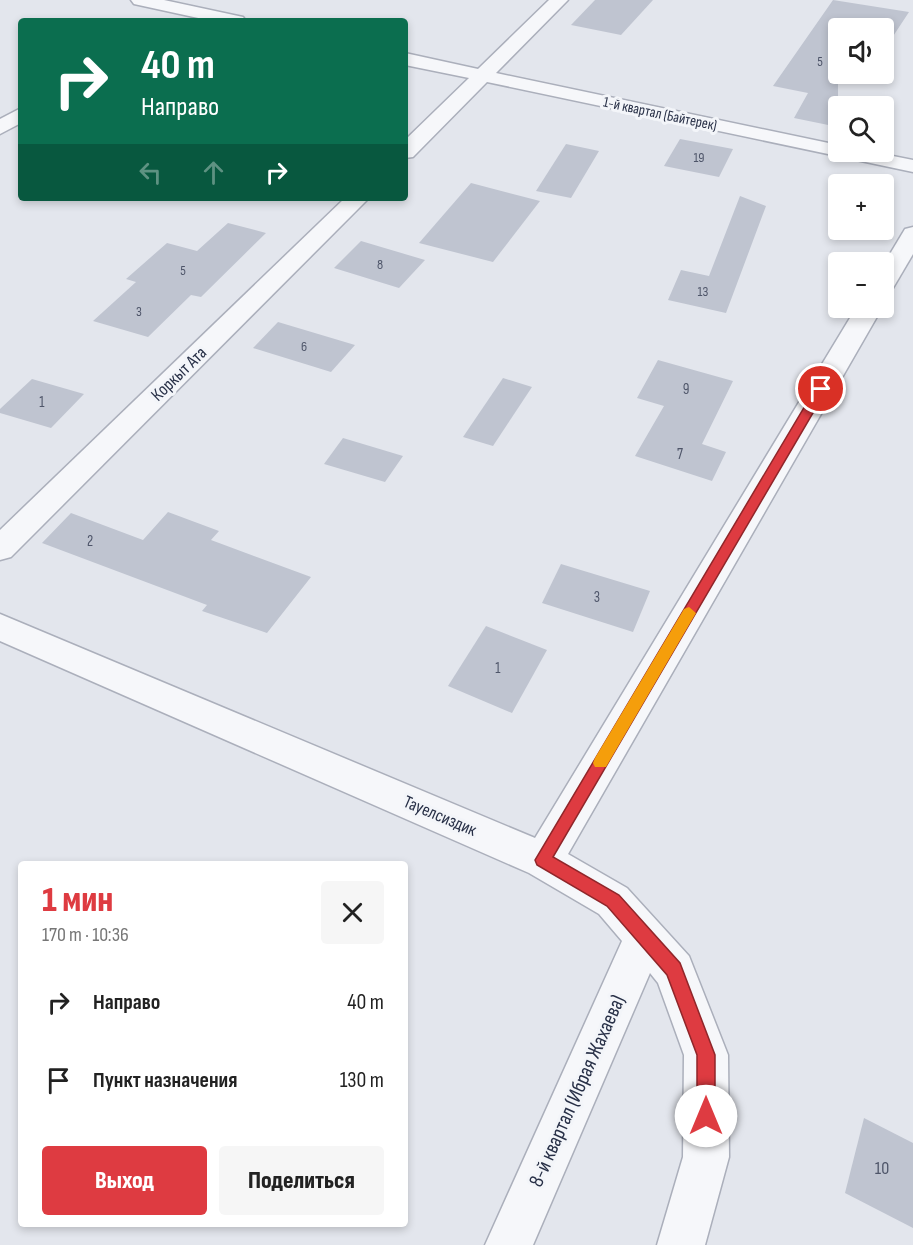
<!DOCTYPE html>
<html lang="ru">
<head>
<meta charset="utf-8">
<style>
	body { margin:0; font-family:"Sofia Sans Condensed",sans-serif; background:#f6f6f6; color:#222; height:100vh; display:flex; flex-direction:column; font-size:22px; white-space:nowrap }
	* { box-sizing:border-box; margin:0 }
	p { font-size:20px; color:#767676 }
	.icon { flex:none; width:33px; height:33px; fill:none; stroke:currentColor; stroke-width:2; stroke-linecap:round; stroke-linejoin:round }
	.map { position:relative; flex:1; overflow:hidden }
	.sheet { position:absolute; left:18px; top:861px; width:390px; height:366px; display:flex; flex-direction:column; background:#fff; border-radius:6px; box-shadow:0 3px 9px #0003 }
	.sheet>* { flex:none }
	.hud { position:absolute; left:18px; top:18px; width:390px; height:183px; border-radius:6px; box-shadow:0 3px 9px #0003; background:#0b6e4f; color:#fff; overflow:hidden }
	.tools { position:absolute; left:828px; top:18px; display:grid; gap:12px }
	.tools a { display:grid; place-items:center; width:66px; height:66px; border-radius:6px; background:#fff; box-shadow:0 3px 9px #0003; font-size:30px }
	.pin { position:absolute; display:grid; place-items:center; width:51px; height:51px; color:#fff; margin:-26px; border:3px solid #fff; border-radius:50%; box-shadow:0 2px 6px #0007 }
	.me { position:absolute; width:66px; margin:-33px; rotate:0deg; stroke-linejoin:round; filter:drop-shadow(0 0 4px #0008) }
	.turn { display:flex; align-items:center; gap:21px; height:126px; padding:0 24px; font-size:27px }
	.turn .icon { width:78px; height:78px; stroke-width:2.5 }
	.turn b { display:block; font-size:42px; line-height:51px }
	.lanes { display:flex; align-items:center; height:57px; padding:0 24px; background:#0003; justify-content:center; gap:30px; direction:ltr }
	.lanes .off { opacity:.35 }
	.round { display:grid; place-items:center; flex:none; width:63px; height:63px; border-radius:6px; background:#f6f6f6 }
	.summary { display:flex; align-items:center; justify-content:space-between; height:102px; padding:0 24px }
	h1 { font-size:36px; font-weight:800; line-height:45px; color:#de3b41 }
	.cta { display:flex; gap:12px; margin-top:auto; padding:12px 24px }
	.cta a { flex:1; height:69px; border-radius:6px; background:#de3b41; color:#fff; font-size:24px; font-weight:800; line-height:69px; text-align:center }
	.cta a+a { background:#f6f6f6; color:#222 }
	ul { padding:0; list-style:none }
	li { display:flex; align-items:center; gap:18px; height:78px; padding:0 24px }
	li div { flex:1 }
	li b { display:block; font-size:22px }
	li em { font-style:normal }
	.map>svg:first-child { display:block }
	.building { fill:#bfc4d0 }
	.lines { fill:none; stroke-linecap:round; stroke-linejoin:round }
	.minor-casing { stroke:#abafbb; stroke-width:3 }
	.minor { fill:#f6f7fa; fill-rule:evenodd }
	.route { fill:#de3b41; stroke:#90262a; stroke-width:1.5 }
	.slow { fill:#f59e0b }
	.labels { text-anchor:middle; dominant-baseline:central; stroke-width:6; stroke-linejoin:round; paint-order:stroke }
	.far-number-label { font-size:14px; fill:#4e5569 }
	.far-street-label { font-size:15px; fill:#283047; stroke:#f3f5f9 }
	.number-label { font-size:15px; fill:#4e5569 }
	.street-label { font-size:18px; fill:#283047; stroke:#f3f5f9 }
	.near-number-label { font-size:18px; fill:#4e5569 }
	.near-street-label { font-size:21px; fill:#283047; stroke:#f3f5f9 }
</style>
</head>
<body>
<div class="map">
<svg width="913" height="1245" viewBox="0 0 913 1245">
	<rect width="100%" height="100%" fill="#e3e6ed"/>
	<g class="building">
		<path d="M595,0H653L621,35L571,25Z"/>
		<path d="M833,0L909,12L884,50V28H838V127L794,118L808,93L773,86Z"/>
		<path d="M680,139L733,149L719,177L664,166Z"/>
		<path d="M566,144L599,151L571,198L536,191Z"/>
		<path d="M471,183L540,201L493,262L419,243Z"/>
		<path d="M740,196L766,206L726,313L668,300L681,270L709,276Z"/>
		<path d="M228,223L266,233L201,297L191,295L148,337L93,321L136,282L126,279L167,243L197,251Z"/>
		<path d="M361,241L425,260L399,288L334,268Z"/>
		<path d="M278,322L355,345L331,372L253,348Z"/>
		<path d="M658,360L733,381L702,444L726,452L712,481L635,456L664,406L637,398Z"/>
		<path d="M503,378L532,387L493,446L463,437Z"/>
		<path d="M32,379L84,394L51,428L0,413V409Z"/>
		<path d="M343,438L403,456L385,482L324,464Z"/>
		<path d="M168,512L219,531L211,540L311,577L267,633L202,611L207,605L42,543L71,513L143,540Z"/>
		<path d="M561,564L650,591L633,632L542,603Z"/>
		<path d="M486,626L547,650L512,713L448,686Z"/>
		<path d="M864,1118L913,1143V1228L845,1193Z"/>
	</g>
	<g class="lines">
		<g class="minor-casing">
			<g id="minor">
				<path d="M131,0H164L243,17L246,21H212L134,4Z"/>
				<path d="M549,0H568L496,73L838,145V152H873L913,160V172L487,82L413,157L405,158V140L469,78L405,65V53L478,69Z"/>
				<path d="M21,108V123L0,134V119Z"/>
				<path d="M345,198H369L11,557L0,560V530Z"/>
				<path d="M913,227V254L893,288L884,290V264L905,229Z"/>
				<path d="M856,308H882L568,854L627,888L689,956L728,1055L729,1157L705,1245H657L683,1157L684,1055L658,983L650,973L533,1245H485L622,941L599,914L529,873L0,641V614L535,838Z"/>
			</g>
		</g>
		<use href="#minor" class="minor"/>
	</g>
	<path class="route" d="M821,386L827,389L553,857L619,895L680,963L715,1055V1116L713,1123L706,1126L699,1123L697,1116V1055L667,975L607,906L537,865L535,860L815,389Z"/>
	<path class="slow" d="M689,607L696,613L606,767H595L593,763L595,758L684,609Z"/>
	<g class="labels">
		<g class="far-number-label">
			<text x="820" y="61">5</text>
			<text x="699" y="157">19</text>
			<text x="380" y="264">8</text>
			<text x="183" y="270">5</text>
			<text x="703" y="291">13</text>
			<text x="139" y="311">3</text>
			<text x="304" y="346">6</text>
		</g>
		<g class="far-street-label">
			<text transform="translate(660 114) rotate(12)">1-й квартал (Байтерек)</text>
		</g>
		<g class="number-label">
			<text x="686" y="389">9</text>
			<text x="42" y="402">1</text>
			<text x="680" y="454">7</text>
			<text x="90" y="541">2</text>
			<text x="597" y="597">3</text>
			<text x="498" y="668">1</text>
		</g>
		<g class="street-label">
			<text transform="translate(179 374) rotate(-44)">Коркыт Ата</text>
			<text transform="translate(440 816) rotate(23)">Тауелсиздик</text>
		</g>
		<g class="near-number-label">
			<text x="882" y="1168">10</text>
		</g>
		<g class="near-street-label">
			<text transform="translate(577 1091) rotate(-66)">8-й квартал (Ибрая Жахаева)</text>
		</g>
	</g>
</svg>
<div class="tools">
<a><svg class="icon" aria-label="sound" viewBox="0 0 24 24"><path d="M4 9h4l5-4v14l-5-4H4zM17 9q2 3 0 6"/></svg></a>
<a><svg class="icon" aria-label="search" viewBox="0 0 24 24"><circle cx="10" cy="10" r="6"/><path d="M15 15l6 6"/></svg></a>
<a>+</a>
<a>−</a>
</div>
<div class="pin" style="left:821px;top:389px;background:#d93025"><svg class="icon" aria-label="arrive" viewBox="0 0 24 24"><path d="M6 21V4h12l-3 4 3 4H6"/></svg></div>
<svg class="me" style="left:706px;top:1116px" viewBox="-20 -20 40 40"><circle r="19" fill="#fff"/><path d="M0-13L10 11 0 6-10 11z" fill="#de3b41"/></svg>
<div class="hud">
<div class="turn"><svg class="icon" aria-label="right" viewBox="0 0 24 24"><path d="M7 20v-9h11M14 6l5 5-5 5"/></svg><div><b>40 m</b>Направо</div></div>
<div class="lanes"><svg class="icon off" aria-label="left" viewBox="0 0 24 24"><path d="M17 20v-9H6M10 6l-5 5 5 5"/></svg><svg class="icon off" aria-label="ahead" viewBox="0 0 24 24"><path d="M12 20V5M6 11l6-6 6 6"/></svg><svg class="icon" aria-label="right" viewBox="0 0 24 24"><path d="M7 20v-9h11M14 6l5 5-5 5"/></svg></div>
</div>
<section class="sheet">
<div class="summary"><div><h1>1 мин</h1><p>170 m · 10:36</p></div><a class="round"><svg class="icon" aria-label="close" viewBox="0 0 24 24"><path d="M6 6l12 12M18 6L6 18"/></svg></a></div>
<ul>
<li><svg class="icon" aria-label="right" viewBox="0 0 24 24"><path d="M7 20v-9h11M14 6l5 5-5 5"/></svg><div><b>Направо</b></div><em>40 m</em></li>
<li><svg class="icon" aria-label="arrive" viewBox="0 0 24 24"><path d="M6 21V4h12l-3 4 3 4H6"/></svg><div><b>Пункт назначения</b></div><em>130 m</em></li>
</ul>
<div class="cta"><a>Выход</a><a>Поделиться</a></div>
</section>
</div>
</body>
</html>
